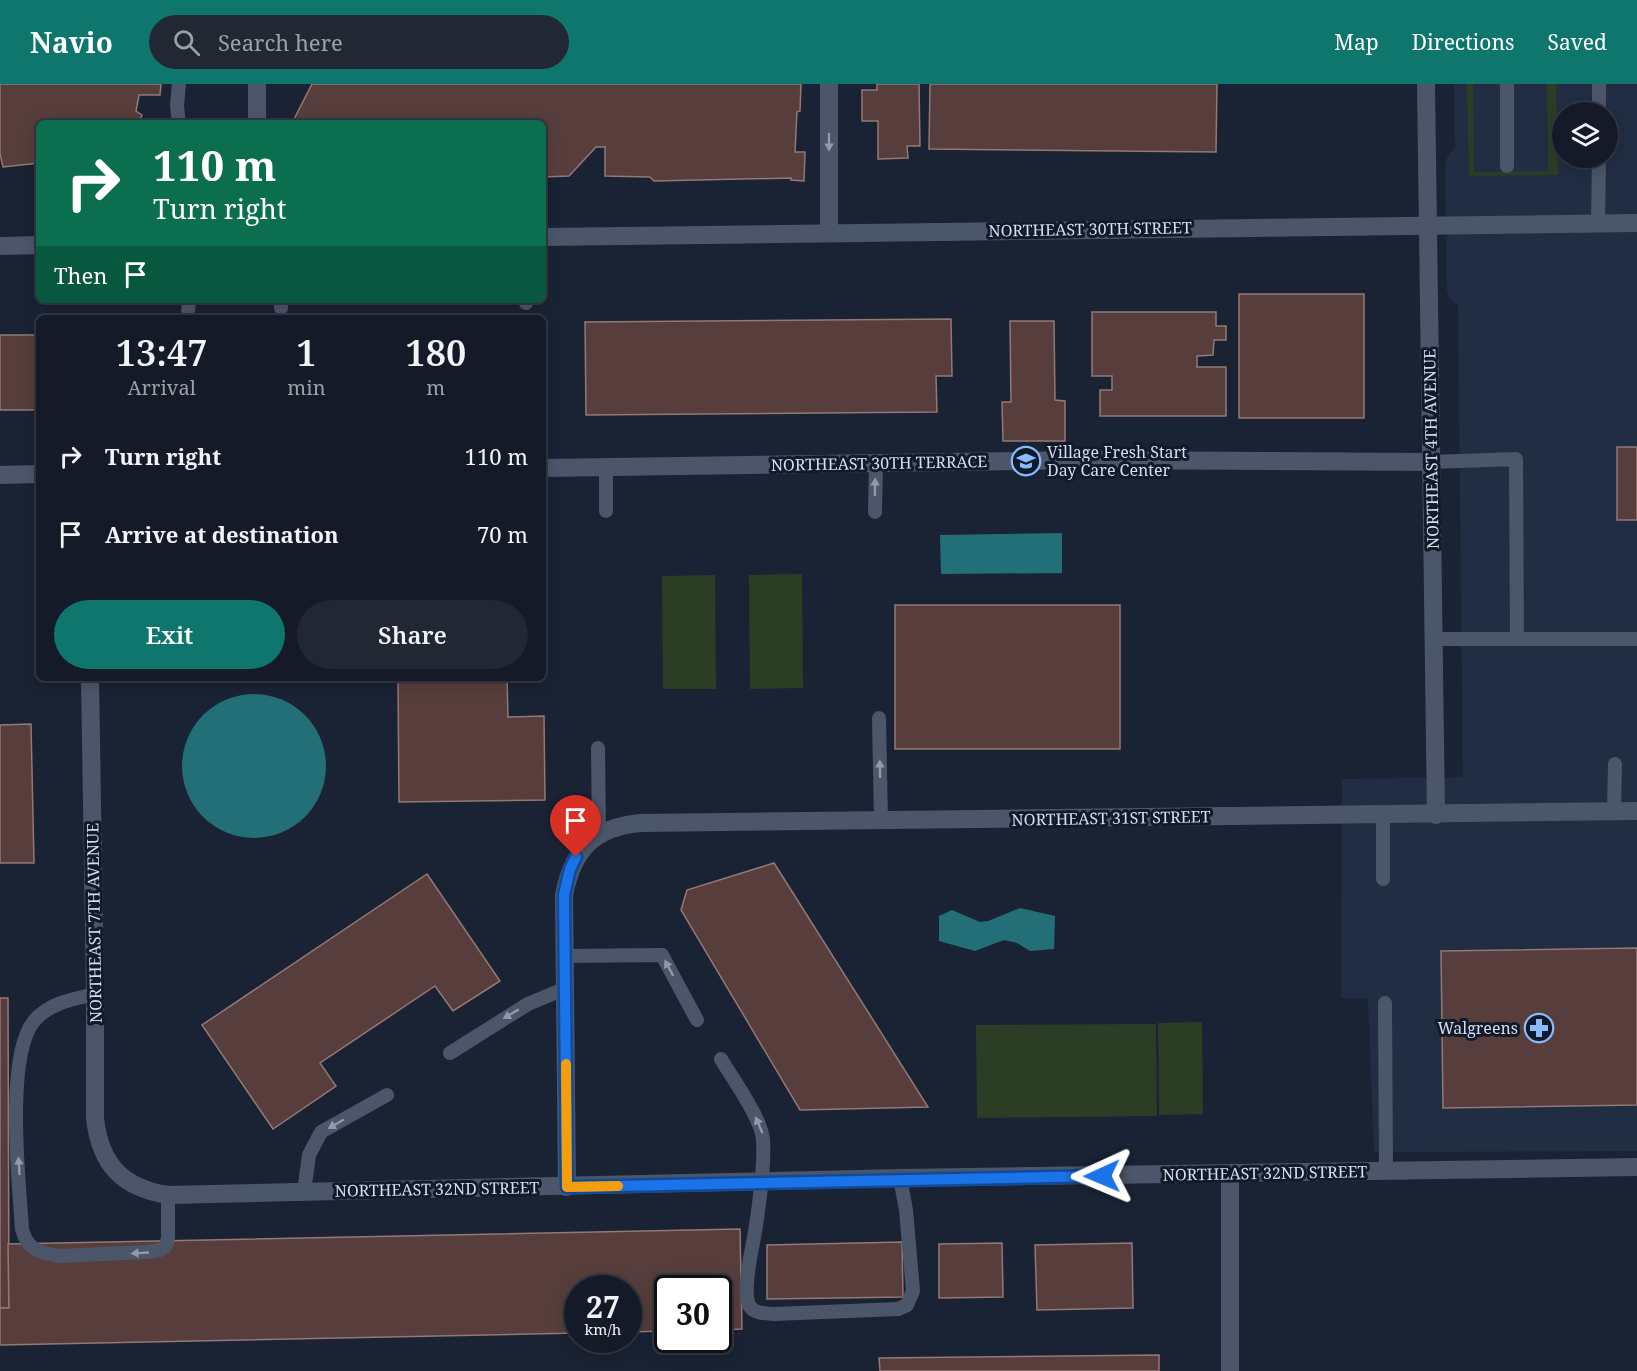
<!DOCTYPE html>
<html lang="en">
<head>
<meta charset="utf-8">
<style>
	body { margin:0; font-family:"Noto Serif",serif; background:#212733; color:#f1f3f6; height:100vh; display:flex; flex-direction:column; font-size:22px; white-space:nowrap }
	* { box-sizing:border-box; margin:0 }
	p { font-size:20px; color:#9da1a7 }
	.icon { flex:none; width:33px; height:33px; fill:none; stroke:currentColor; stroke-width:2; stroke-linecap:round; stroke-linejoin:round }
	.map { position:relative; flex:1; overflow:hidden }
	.panel { position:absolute; left:36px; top:231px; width:510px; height:366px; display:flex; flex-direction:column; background:#141a27; border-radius:9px; box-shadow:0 3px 15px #0003,0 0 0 2px #333844 }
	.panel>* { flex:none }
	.top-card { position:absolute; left:36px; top:36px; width:510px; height:183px; border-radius:9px; box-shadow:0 3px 15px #0003,0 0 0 2px #333844; background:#0b6e4f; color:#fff; overflow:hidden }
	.fabs { position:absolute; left:1552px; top:18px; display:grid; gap:12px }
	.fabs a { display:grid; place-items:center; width:66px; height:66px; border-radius:50%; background:#141a27; box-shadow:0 3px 15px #0003,0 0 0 2px #333844; font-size:30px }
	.speed { position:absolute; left:564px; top:1191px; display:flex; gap:12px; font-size:30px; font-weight:700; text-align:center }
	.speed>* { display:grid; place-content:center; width:78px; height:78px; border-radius:50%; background:#141a27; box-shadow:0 3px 15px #0003,0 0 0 2px #333844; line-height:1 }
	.speed small { font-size:15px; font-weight:400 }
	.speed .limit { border:3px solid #111; border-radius:9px; background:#fff; color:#111 }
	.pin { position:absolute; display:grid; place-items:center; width:51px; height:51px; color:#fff; margin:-62px -26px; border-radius:50% 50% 50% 0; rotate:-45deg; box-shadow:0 0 6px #0007 }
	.pin .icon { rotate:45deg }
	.me { position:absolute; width:66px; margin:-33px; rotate:269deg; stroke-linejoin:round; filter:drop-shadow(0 0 4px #0008) }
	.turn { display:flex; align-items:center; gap:21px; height:126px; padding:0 18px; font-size:27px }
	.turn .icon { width:78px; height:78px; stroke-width:2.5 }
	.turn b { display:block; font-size:42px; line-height:51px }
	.then { display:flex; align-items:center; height:57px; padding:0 18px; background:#0003; gap:12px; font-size:22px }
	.eta { display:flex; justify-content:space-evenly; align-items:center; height:102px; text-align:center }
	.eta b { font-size:36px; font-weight:600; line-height:42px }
	.button { display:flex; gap:12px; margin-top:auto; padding:12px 18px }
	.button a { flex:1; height:69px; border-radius:36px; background:#0f766e; color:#fff; font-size:24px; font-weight:600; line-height:69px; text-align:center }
	.button a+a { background:#212733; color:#f1f3f6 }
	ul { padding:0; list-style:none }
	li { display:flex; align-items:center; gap:18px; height:78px; padding:0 18px }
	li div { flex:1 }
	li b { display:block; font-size:22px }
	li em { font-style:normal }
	header { display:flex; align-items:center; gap:36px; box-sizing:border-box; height:84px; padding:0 30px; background:#0f766e; color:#fff }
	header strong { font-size:28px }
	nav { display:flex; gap:33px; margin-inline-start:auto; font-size:21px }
	.search { width:420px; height:54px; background:#212733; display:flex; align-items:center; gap:15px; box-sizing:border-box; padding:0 21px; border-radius:33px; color:#9da1a7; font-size:22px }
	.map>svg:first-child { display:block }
	.built { fill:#212d43; fill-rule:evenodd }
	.green { fill:#2b3e25 }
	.water { fill:#226f78 }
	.building { fill:#573e3c; stroke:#937875; stroke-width:1.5 }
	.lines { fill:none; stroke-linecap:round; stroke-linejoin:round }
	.lane { stroke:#4c566a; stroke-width:14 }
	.street { stroke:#4c566a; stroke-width:18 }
	.oneway { fill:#929aaa }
	.route-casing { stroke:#114b97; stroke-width:15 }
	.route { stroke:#1a73e8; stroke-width:10 }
	.slow { stroke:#f59e0b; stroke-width:10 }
	.labels { text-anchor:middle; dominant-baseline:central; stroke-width:6; stroke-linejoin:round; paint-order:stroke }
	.street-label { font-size:16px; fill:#d7dde9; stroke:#111a2a }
	.poi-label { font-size:16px; fill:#d7dde9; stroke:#111a2a; text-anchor:start }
</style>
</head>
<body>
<header>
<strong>Navio</strong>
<div class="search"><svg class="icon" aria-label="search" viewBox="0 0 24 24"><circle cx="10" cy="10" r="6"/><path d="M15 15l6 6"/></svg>Search here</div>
<nav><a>Map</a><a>Directions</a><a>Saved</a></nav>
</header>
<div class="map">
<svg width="1637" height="1287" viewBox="0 0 1637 1287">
	<rect width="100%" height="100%" fill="#1a2334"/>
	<path class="built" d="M1454,0H1637V1067L1374,1068L1368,915L1341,914L1342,695L1463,693L1458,221L1451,216L1447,208L1445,83L1447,73L1455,63ZM1563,28H1608V74H1563Z"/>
	<g class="green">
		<path d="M1467,0H1473L1474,88L1548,87L1547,0H1556L1558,91L1469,92Z"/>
		<path d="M802,490L803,604L750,605L749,491Z"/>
		<path d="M715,491L716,605H663L662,492Z"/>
		<path d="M1202,938L1203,1030L1159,1031L1158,939Z"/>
		<path d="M1156,940L1157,1032L977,1034L976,941Z"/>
	</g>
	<g class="water">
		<path d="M1062,449V489L941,490L940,451Z"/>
		<circle cx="254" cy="682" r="72"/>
		<path d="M1020,824L1055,832L1054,865L1030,867L1017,859L1004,856L975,867L939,857V832L952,826L980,838L988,837Z"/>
	</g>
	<g class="building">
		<path d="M0,0H161L160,11H139L136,27L142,31L139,39H39V79L3,83L0,70Z"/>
		<path d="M801,0L800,27L797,28L795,68H805L804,97L791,96V94L654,97L650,93L605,92V63H596L569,92L543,93V39H292L312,0Z"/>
		<path d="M877,0H919L920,62H907L908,74L878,75V37H862V6H877Z"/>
		<path d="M930,0H1217L1216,68L929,65Z"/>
		<rect x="1239" y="210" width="125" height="124"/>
		<path d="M1092,228H1216V242H1226V256H1214L1213,271L1197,272V283H1226V332H1100V306H1112V292H1092Z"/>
		<path d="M951,235L952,292H936L937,328L586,331L585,238Z"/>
		<path d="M1010,237H1054L1055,316L1065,317V357H1003L1002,318H1011Z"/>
		<rect x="0" y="251" width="39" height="75"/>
		<rect x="1617" y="363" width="20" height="73"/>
		<path d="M543,429H545L546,492H543Z"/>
		<rect x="895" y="521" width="225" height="144"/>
		<path d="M398,594H507L508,633L544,632L545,716L399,718Z"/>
		<path d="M31,640L34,779H0V641Z"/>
		<path d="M774,779L928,1023L800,1026L681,826L687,806Z"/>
		<path d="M427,790L500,897L453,927L435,902L320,979L336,1002L273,1045L202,941Z"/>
		<path d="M1637,864V1021L1443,1024L1441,867Z"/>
		<path d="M0,914H8L9,1224H0Z"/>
		<path d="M740,1145L742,1245L718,1246V1204H668V1247L628,1248V1204H578V1249L0,1261V1224H9L8,1160Z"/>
		<path d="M902,1158L903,1213L767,1215V1161Z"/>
		<path d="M1002,1159L1003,1213L939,1214V1160Z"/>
		<path d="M1132,1159L1133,1224L1037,1226L1035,1161Z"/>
		<path d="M1159,1271V1287H880L879,1274Z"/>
	</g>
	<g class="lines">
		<g class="lane">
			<path d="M179,0L177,22L179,39"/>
			<path d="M1599,28V0"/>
			<path d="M1507,82V0"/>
			<path d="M1598,139L1599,74"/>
			<path d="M281,216V224"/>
			<path d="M526,216V219"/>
			<path d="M188,228L189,216"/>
			<path d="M1431,378L1516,375L1517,555"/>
			<path d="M606,427V384"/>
			<path d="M875,428L876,379"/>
			<path d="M1434,555H1637"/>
			<path d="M879,634L881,737"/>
			<path d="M598,664L599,750"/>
			<path d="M1614,727L1615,680"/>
			<path d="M1383,795V731"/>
			<path d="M564,872L662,871L697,936"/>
			<path d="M95,910C73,915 49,919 34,937C5,972 19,1099 22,1145C27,1166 40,1169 60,1172L148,1168L160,1166L166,1162L168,1153V1111"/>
			<path d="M1385,919L1386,1087"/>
			<path d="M450,969L528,920L564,905"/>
			<path d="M721,975C732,994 762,1035 763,1056C765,1082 759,1122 755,1148C752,1165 742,1206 749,1221C754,1230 764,1229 774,1230L898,1225L907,1221L913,1207L906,1126L900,1094"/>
			<path d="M304,1108L309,1071L321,1048L387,1011"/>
		</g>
		<g class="street">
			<path d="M257,0V39"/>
			<path d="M829,0V148"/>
			<path d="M1426,0L1436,731"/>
			<path d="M543,153L1637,139"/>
			<path d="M0,162L39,161"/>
			<path d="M543,384L1082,376L1431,378"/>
			<path d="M0,391L39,390"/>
			<path d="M90,594L95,910V1034C100,1080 122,1104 168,1111L900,1094L1637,1083"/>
			<path d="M1230,1090V1287"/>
			<path d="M567,1103L564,811C573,765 594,743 641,739L1637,727"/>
		</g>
	</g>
	<defs><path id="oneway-solid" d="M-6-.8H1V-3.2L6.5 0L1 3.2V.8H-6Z" transform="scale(1.5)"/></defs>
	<g class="oneway">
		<use href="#oneway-solid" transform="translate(829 58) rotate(90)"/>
		<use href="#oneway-solid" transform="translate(875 403) rotate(-89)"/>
		<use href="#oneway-solid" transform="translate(880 685) rotate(-91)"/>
		<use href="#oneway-solid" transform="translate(669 884) rotate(-118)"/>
		<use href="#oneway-solid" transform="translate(511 930) rotate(149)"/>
		<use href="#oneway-solid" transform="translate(336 1040) rotate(150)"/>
		<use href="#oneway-solid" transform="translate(759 1041) rotate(-113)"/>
		<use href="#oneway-solid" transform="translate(19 1082) rotate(-93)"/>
		<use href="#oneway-solid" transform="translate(140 1169) rotate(177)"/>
	</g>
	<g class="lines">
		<g class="route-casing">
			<path id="route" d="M576,773L570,785L564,811L567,1103L1102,1092"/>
		</g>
		<use href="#route" class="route"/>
		<path class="slow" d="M566,980L567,1103L618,1102"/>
	</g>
	<defs>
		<g id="school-ring" transform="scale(1.5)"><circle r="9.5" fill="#111a2a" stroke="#89bafc" stroke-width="1.5"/><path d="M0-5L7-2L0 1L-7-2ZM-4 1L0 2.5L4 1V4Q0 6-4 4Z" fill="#89bafc"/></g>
		<g id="pharmacy-ring" transform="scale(1.5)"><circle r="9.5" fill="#111a2a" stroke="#89bafc" stroke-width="1.5"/><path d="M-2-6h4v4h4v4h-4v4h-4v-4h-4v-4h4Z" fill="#89bafc"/></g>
	</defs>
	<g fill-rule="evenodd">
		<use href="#school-ring" x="1026" y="377"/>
		<use href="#pharmacy-ring" x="1539" y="944"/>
	</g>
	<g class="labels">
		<g class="street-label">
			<text transform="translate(1090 145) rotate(-1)">NORTHEAST 30TH STREET</text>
			<text transform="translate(1431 365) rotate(-91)">NORTHEAST 4TH AVENUE</text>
			<text transform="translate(879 379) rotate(-1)">NORTHEAST 30TH TERRACE</text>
			<text transform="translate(1111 734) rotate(-1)">NORTHEAST 31ST STREET</text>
			<text transform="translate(94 839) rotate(-91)">NORTHEAST 7TH AVENUE</text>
			<text transform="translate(1265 1089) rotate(-1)">NORTHEAST 32ND STREET</text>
			<text transform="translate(437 1105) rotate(-1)">NORTHEAST 32ND STREET</text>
		</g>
		<g class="poi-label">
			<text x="1047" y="368">Village Fresh Start<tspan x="1047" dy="18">Day Care Center</tspan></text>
			<text x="1518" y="944" text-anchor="end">Walgreens</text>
		</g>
	</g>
</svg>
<div class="fabs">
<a><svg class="icon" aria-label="layers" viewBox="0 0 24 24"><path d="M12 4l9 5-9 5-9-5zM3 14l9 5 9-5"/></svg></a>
</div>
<div class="speed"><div>27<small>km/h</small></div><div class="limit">30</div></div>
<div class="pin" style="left:576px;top:773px;background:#d93025"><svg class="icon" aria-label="arrive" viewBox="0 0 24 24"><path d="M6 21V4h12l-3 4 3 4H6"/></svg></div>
<svg class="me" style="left:1102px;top:1092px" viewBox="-20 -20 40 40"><path d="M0-17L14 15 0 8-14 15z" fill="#1a73e8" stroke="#fff" stroke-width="4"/></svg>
<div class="top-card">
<div class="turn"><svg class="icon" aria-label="right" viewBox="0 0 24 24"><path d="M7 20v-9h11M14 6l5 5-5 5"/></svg><div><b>110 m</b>Turn right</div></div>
<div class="then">Then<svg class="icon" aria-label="arrive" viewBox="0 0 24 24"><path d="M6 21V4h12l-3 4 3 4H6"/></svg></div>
</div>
<section class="panel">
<div class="eta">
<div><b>13:47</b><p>Arrival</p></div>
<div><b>1</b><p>min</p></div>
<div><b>180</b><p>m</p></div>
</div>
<ul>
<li><svg class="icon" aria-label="right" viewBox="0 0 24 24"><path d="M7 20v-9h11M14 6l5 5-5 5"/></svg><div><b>Turn right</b></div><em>110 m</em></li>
<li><svg class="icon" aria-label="arrive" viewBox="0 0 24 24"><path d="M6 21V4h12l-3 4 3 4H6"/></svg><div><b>Arrive at destination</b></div><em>70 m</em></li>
</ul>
<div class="button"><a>Exit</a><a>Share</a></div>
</section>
</div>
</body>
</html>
